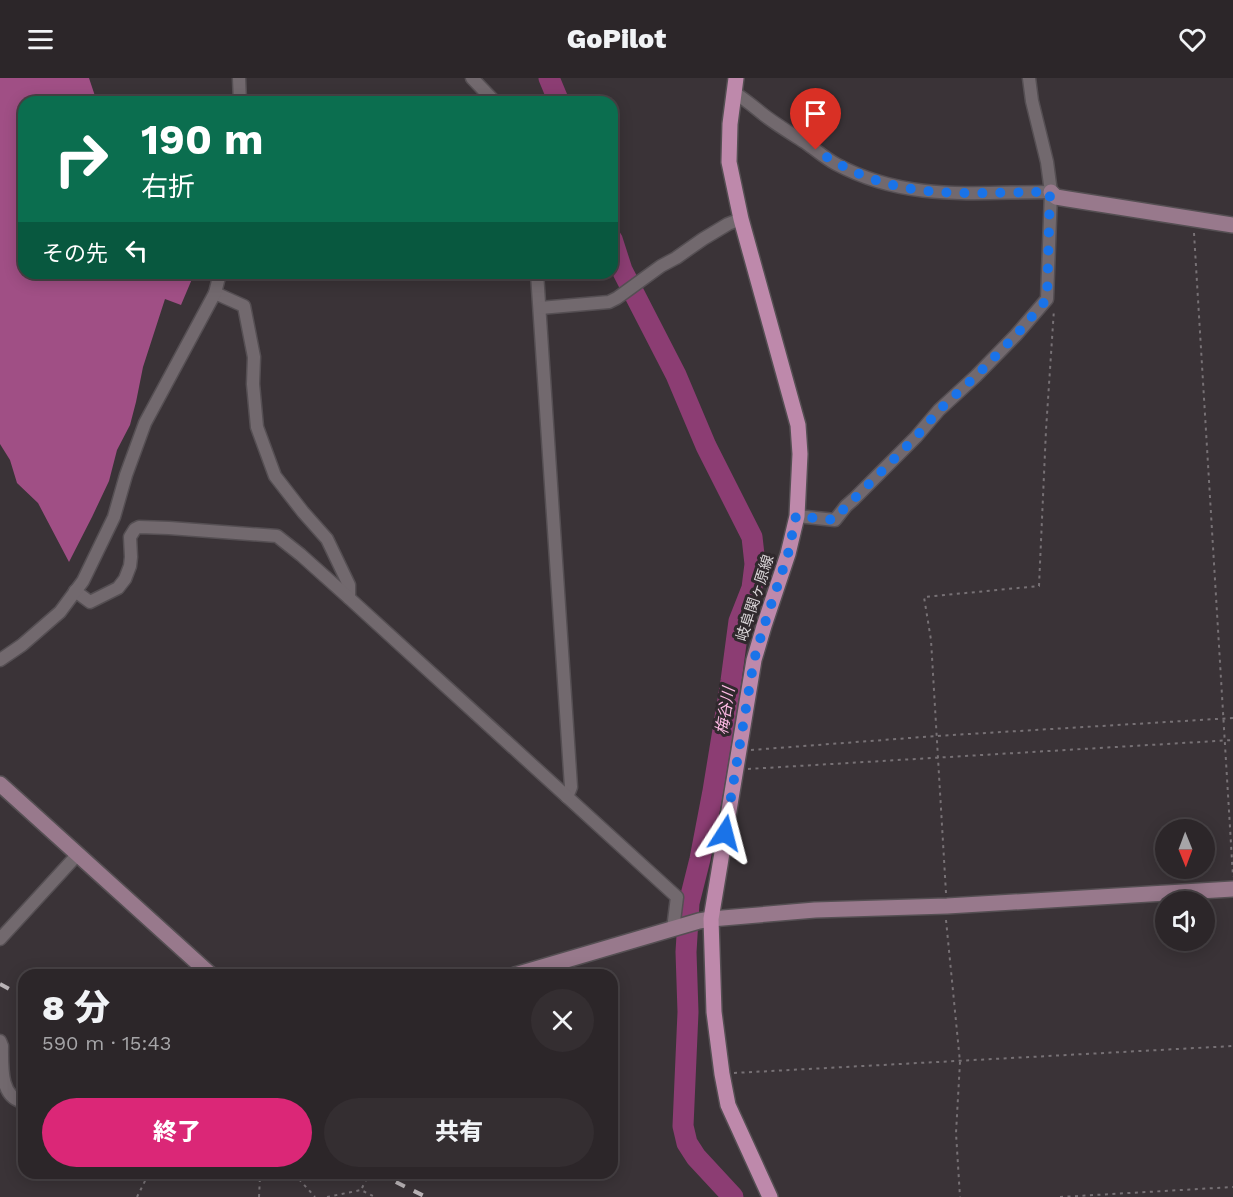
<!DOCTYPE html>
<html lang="ja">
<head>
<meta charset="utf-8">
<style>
	body { margin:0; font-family:"Work Sans","Noto Sans JP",sans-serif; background:#342e31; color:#f1f3f6; height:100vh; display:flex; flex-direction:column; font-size:22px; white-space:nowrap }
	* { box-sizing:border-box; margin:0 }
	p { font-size:20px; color:#a6a5a8 }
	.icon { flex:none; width:33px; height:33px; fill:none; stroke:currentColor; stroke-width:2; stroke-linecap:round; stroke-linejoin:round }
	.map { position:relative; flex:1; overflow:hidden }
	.details { position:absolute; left:18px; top:891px; width:600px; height:210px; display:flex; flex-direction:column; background:#2c2629; border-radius:18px; box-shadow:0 3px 15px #0003,0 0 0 2px #484346 }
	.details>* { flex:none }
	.banner { position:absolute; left:18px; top:18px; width:600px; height:183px; border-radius:18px; box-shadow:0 3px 15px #0003,0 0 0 2px #484346; background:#0b6e4f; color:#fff; overflow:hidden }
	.needle { width:39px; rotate:179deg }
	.fabs { position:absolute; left:1155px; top:741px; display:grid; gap:12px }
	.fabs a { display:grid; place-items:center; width:60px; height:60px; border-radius:50%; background:#2c2629; box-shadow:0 3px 15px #0003,0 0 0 2px #484346; font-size:30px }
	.pin { position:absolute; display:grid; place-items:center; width:51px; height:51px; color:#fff; margin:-62px -26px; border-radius:50% 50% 50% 0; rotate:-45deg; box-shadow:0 0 6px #0007 }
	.pin .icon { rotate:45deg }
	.me { position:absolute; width:66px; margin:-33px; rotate:9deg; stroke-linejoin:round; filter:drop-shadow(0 0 4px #0008) }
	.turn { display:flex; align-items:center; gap:21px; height:126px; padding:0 24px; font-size:27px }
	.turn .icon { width:78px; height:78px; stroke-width:2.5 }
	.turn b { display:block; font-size:42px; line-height:51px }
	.then { display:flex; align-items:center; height:57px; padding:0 24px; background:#0003; gap:12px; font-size:22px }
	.round { display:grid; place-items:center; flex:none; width:63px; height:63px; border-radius:32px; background:#342e31 }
	.head { display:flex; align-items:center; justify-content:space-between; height:102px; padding:0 24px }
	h1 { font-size:36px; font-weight:800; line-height:45px }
	.primary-button { display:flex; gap:12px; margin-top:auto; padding:12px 24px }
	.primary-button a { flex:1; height:69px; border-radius:36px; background:#db2777; color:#fff; font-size:24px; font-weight:800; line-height:69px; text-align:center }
	.primary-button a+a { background:#342e31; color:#f1f3f6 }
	header { display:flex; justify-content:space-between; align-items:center; height:78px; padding:0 24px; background:#2c2629; font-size:27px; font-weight:800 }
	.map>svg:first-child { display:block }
	.forest { fill:#a04f85 }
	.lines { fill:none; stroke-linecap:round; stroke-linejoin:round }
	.river { stroke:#8c3d73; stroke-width:21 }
	.street-casing { stroke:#554f53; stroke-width:15 }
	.secondary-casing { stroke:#554f53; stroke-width:18 }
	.primary-casing { stroke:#554f53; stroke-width:18 }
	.path { stroke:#777175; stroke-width:2; stroke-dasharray:3 4.5; stroke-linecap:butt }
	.street { stroke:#72696e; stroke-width:12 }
	.secondary { stroke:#98798c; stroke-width:15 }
	.primary { stroke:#be89ab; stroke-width:15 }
	.rail { stroke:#b9b3b6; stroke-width:4; stroke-dasharray:10 10; stroke-linecap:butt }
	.route { stroke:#1a73e8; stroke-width:10; stroke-dasharray:0 18 }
	.labels { text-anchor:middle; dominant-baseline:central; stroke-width:6; stroke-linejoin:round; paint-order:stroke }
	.street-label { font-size:15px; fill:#dad5d8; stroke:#30292d }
	.water-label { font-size:16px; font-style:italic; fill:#fdbae4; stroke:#30292d }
</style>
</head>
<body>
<header><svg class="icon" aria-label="menu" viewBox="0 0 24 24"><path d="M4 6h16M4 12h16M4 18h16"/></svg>GoPilot<svg class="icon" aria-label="heart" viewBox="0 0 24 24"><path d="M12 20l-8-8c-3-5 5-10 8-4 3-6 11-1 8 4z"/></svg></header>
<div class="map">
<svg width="1233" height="1119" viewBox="0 0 1233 1119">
	<rect width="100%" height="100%" fill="#3a3337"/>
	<path class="forest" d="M0,0H89L97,24H24V195H179L180,198L192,201L181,227L165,221L143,289L136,324L130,347L117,372L109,403L92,439L69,484L38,425L17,405L10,382L0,366Z"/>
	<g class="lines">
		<g class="river">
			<path d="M549,0L559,24"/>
			<path d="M612,161L622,192L676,297L706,368L752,459L755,486L752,510L739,543L731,603L713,713L700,781L689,825L686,874L688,934L683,1048L687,1065L696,1079L733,1119"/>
		</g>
		<g class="street-casing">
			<g id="street">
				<path d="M239,0L240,24"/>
				<path d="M472,0L495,24"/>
				<path d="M735,15C746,22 754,29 764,37C777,47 792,56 806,65C816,72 825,80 836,86C907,124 974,114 1051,114"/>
				<path d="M537,195L571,709L567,719"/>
				<path d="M215,215L244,228L254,279L253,306L257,349L275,398L303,434L327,461L349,507V520"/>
				<path d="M540,230L609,224L617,220L661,188L676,180L703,161L728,146L741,141"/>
				<path d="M797,438L835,442L846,428L854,421L916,359L939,332L976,298L1016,257L1047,221L1051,114L1047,84L1032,23L1029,0"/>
				<path d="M75,513L90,524L118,510L125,501L130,488L131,479L130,459L135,451L139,449L169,450L277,458L301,477L349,520L677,819L673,851"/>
				<path d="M0,582L22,567L60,534L83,503L114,439L126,397L145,345L215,215L220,195"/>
				<path d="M0,861L78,776"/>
				<path d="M0,963L2,968C2,989 0,1020 24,1024"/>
			</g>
		</g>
		<g class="secondary-casing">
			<g id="secondary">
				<path d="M1051,114L1056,119L1068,121L1233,147"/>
				<path d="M0,706L211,897"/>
				<path d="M515,897L699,843L711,841L815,832L947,828L1233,811"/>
			</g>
		</g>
		<g class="primary-casing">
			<path id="primary" d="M736,0L730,46L729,84L741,141L798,347L800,376L797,438L788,476L764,548L754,582L711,841L714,934L722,996L728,1027L770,1119"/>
		</g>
		<g class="path">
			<path d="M1194,155L1233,799"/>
			<path d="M751,672L936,658L1233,640"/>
			<path d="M748,691L1233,662"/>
			<path d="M946,815L931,562L924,519L1039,508L1046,352L1054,231"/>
			<path d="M946,842L960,984L956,1055L960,1119"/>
			<path d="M734,995L1233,968"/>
			<path d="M241,1095L244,1098H277L298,1100L315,1119"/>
			<path d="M362,1110L367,1100"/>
			<path d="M137,1119L149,1095"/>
			<path d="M259,1119L260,1099"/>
			<path d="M327,1119L361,1112L375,1119"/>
			<path d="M1060,1119L1233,1109"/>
		</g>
		<use href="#street" class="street"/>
		<use href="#secondary" class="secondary"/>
		<use href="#primary" class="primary"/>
		<g class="rail">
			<path d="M0,906L24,919"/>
			<path d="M378,1095L426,1119"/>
		</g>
	</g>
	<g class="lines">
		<path class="route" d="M725,755L754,582L764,548L788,476L796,438L835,442L846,428L854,421L916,359L939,332L976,298L1016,257L1047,221L1050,114C962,114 895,126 816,72"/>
	</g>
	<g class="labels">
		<g class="street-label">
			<text transform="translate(755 520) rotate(-72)">岐阜関ヶ原線</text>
		</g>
		<g class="water-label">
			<text transform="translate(725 633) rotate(-81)">梅谷川</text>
		</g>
	</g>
</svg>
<div class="fabs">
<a><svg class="needle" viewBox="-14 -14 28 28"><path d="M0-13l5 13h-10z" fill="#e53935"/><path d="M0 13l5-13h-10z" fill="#a6a5a8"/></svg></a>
<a><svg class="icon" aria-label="sound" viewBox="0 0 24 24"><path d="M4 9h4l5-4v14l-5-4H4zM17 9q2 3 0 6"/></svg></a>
</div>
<div class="pin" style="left:816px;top:72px;background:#d93025"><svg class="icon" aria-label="arrive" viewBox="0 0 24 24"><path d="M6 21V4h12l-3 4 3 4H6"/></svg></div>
<svg class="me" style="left:725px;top:755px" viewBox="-20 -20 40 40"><path d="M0-17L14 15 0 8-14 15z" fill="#1a73e8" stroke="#fff" stroke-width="4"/></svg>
<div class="banner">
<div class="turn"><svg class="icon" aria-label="right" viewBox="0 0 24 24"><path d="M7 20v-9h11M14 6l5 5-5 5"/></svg><div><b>190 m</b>右折</div></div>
<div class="then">その先<svg class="icon" aria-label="left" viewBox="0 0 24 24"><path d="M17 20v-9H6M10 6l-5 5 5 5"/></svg></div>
</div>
<section class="details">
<div class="head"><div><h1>8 分</h1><p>590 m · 15:43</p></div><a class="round"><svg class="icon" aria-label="close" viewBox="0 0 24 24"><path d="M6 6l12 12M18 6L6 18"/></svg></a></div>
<div class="primary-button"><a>終了</a><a>共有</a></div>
</section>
</div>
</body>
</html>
